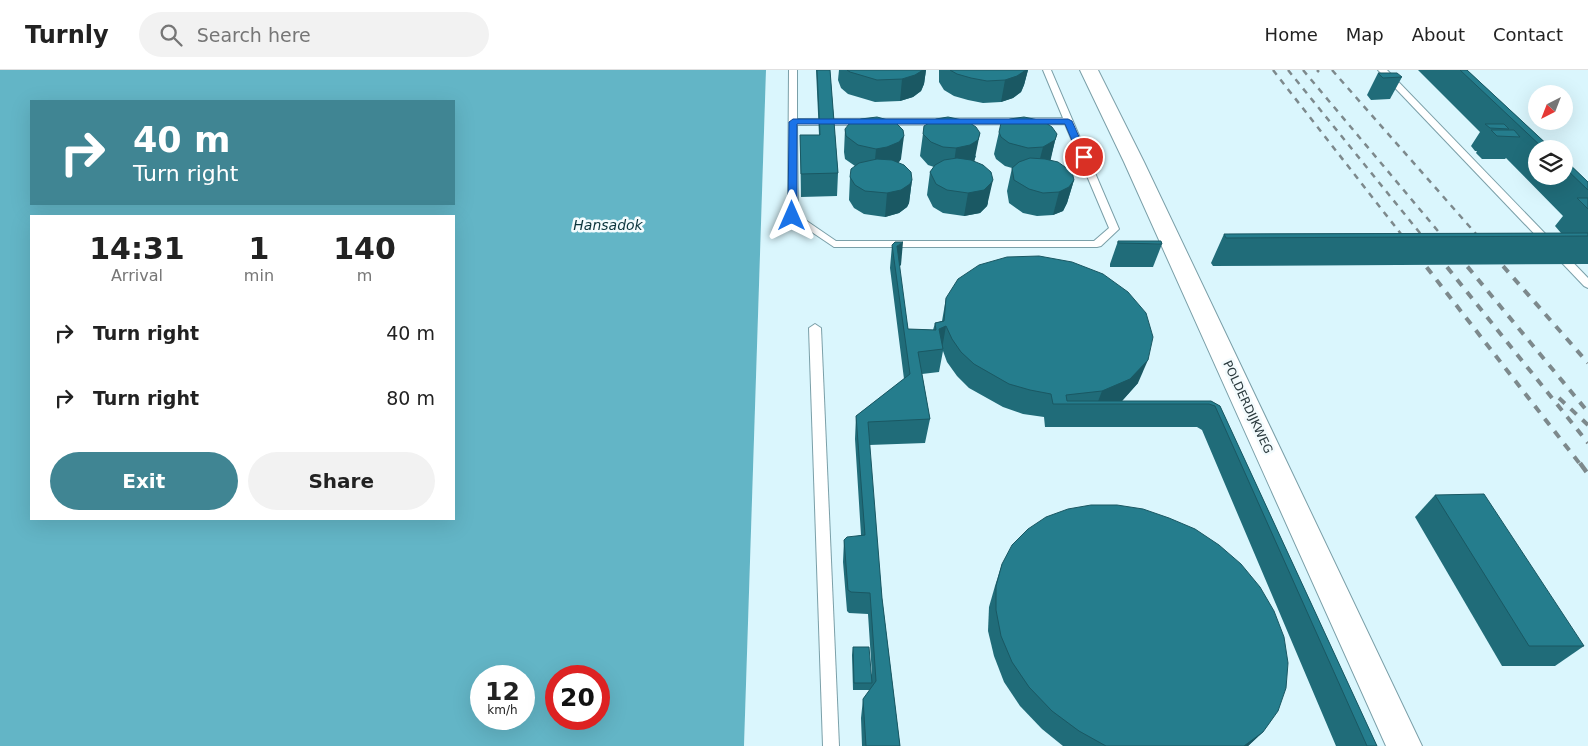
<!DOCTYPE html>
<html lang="en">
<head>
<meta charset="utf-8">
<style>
	body { margin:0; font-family:"DejaVu Sans",sans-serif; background:#f2f2f2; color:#222; height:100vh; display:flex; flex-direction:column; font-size:19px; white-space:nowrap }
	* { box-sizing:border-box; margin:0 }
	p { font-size:16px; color:#767676 }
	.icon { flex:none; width:28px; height:28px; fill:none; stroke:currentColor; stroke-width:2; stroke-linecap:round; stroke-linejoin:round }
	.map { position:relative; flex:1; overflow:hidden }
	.side { position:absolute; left:30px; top:145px; width:425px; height:305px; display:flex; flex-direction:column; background:#fff; border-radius:0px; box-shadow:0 5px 20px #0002 }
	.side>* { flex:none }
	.guide { position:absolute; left:30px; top:30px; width:425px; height:105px; border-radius:0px; box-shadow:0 5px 20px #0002; background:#408593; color:#fff; overflow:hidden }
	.needle { width:32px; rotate:222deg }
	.buttons { position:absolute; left:1528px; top:15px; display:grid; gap:10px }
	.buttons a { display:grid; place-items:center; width:45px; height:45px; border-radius:50%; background:#fff; box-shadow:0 5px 20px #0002; font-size:25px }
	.speed { position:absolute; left:470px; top:595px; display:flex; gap:10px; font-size:25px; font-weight:700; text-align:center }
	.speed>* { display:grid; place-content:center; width:65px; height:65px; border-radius:50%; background:#fff; box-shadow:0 5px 20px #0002; line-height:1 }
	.speed small { font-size:12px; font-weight:400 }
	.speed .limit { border:8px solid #d22; background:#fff; color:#111 }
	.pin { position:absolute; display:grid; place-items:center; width:42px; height:42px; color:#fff; margin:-21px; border:2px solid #fff; border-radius:50%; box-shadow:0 1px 5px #0007 }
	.me { position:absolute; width:55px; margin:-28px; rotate:0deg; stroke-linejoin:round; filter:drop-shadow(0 0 4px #0008) }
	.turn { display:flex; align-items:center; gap:18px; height:105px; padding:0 20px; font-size:22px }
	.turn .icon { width:65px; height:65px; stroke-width:2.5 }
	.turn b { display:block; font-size:35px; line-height:42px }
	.eta { display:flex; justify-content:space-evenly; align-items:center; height:85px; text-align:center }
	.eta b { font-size:30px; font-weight:600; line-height:35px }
	.cta { display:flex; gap:10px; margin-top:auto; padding:10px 20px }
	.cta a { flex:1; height:58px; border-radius:30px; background:#408593; color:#fff; font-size:20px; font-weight:600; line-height:58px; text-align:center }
	.cta a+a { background:#f2f2f2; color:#222 }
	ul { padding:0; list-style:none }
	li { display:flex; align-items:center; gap:15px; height:65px; padding:0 20px }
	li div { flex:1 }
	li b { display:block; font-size:19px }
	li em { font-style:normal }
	header { display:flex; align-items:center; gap:30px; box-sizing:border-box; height:70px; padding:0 25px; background:#fff; border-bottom:1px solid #e0e0e0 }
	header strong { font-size:24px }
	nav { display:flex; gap:28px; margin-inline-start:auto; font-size:18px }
	.search { width:350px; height:45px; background:#f2f2f2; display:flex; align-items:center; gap:12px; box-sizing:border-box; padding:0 18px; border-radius:28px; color:#767676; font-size:19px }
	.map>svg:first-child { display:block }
	.built { fill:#daf6fd; fill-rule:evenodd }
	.water { fill:#63b5c6; fill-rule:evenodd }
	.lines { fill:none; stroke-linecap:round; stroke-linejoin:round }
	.service-casing { stroke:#7a9fa8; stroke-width:2 }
	.minor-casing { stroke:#7a9fa8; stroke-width:2 }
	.service { fill:#fff; fill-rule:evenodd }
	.minor { fill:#fff; fill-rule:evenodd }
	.rail-far2 { stroke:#7d898c; stroke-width:2.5; stroke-dasharray:6 6; stroke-linecap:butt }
	.rail-far1 { stroke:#7d898c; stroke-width:4; stroke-dasharray:8 8; stroke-linecap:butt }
	.rail { stroke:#7d898c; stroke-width:4.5; stroke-dasharray:11 11; stroke-linecap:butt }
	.wall { fill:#206c79 }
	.shaded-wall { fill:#1a5863 }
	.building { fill:#257d8d; stroke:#1a5863 }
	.route { fill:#1a73e8; stroke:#114b97 }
	.labels { text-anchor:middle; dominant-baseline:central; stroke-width:5; stroke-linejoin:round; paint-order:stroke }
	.street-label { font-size:12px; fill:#2b3a3e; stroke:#f3fbfd }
	.water-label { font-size:14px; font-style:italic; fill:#0b343c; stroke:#f3fbfd }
</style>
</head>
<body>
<header>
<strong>Turnly</strong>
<div class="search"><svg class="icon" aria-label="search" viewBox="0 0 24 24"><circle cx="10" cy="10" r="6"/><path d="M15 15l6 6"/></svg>Search here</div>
<nav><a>Home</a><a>Map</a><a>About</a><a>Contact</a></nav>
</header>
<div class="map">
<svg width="1588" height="676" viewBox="0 0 1588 676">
	<rect width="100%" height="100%" fill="#f3fbfd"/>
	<path class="built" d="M766,0H1588V676H744ZM1536,24H1564V51H1536ZM1536,79H1564V106H1536Z"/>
	<path class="water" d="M0,0H766L744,676H0ZM31,31H454V134H31ZM31,146H454V449H31ZM481,606H524V649H481ZM556,606H599V649H556Z"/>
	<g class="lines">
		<g class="service-casing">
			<g id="service">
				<path d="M789,0H797V49L1063,48L1043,0H1051L1119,159L1101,176L1097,177H834L788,146ZM1065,54L1109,158L1094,171H836L798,145L797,55Z"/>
				<path d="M1378,0H1387L1588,208V218L1584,216Z"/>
				<path d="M815,254L821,258L839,676H823L809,258Z"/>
			</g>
		</g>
		<g class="minor-casing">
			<path id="minor" d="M1080,0H1098L1144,92L1422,676H1386L1124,92Z"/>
		</g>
		<use href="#service" class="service"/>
		<use href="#minor" class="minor"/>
		<g class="rail-far2">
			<path d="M1273,0L1408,173"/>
			<path d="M1288,0L1428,173"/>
			<path d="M1303,0L1448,173"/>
			<path d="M1317,0L1319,2"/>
			<path d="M1332,0L1484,173"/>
		</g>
		<g class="rail-far1">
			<path d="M1407,172L1580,394"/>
			<path d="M1427,172L1588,373"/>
			<path d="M1447,172L1588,342"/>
			<path d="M1482,172L1588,293"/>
			<path d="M1559,328L1588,355"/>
		</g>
		<path class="rail" d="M1580,393L1588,404"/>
	</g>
	<g class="wall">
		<path d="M816,0H830L838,103L837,126L801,127L800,65H819Z"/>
		<path d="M839,0H926L924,14L921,21L913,27L900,31L875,32L848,24L841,18L838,10Z"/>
		<path d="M939,0H1028L1024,15L1021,22L1013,28L1001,32L983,33L968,30L954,26L944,20L939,12Z"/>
		<path d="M1418,0H1467L1552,79H1536V106H1564V89L1588,112V194L1213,196L1211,193L1224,164L1561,163L1555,156L1563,146L1506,88L1505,89H1482L1476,83L1477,81H1475L1471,76L1480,62Z"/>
		<path d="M1378,3L1402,7L1390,29L1371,30L1367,25Z"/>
		<path d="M924,56L976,86L974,91L988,133L987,136L980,143L964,146L943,143L933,137L927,125L930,102L934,97L928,95L920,86Z"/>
		<path d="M845,59L901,89L898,93L912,110L909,133L907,137L899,143L885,147L864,144L854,138L849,130L850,107L855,96L845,89L844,82Z"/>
		<path d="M999,62L1057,64L1050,90L1074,110L1067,133L1063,141L1053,145L1037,146L1023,143L1009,133L1007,121L1012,98L1005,96L996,89L994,84Z"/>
		<path d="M1118,171L1162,174L1153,197H1110V194Z"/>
		<path d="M892,175L901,195L899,196L908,259L933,260L935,253L942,251L946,228L1138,313L1122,331H1211L1220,336L1377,676H1336L1202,360L1197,357H1045L1044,347L1023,344L1003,337L969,318L957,306L947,292L943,281L939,302L922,304L930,349L925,373L869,375L882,528L900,676H862L861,648L863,629L870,620H853L852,585L853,577L872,605L868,544L849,543L847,541L843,492L844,470L861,465L855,369L856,346L904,309L890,198Z"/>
		<path d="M1435,425L1584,576L1555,596H1502L1415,447Z"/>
		<path d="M1002,494L1263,662L1248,676H1063L1042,659L1020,636L1004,612L994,586L988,561L989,537L995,516Z"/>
	</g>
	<g class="shaded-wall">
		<path d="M923,0H926L924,14L921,21L913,27L900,31L902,9Z"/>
		<path d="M1026,0H1028L1024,15L1021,22L1013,28L1001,32L1005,10Z"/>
		<path d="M980,63L974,93L953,101L956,78Z"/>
		<path d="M904,66L901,89L897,95L874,101L876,79Z"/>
		<path d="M1055,70L1050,93L1037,100L1043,77Z"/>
		<path d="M912,110L909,133L907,137L899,143L885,147L887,123Z"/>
		<path d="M993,110L987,136L980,143L964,146L968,123Z"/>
		<path d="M1074,110L1067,133L1063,141L1053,145L1059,122Z"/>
		<path d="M903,172L901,195L895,199L897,176Z"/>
		<path d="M946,256L942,279L939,259Z"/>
		<path d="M1148,290L1138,313L1121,332L1097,334L1102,321Z"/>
		<path d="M1263,662L1248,676H1244Z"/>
	</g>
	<g class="building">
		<path d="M817,0H830L838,103L801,104L800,65H820Z"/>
		<path d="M847,0H923L915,5L902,9L877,10L850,2Z"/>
		<path d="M950,0H1026L1017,6L1005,10L987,11L971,8L957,4Z"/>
		<path d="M1460,0H1467L1552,79H1544Z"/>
		<path d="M1378,3H1397L1402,7L1383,8Z"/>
		<path d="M877,47L895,52L903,60L904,66L899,72L887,77L876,79L858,75L846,66L845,59L849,54L861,49Z"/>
		<path d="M948,47L967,51L976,57L980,63L978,70L970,75L956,78L943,77L931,72L923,64L924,56L936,49Z"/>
		<path d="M1024,47L1043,51L1052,57L1057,64L1055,70L1043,77L1028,78L1009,73L1001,67L999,62L1001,53L1010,49Z"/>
		<path d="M1485,54H1504L1509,59L1490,58Z"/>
		<path d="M1491,60H1514L1520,67L1497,66Z"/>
		<path d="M957,88L971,90L983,95L991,102L993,110L991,113L984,120L968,123L947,120L936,114L930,102L935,95L944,90Z"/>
		<path d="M1030,88L1045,89L1058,92L1072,102L1074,110L1069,117L1059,122L1043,123L1029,119L1014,110L1012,98L1019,92Z"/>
		<path d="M877,89L892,90L904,95L911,102L912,110L910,114L901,120L887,123L865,121L855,115L850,107L851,99L859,93Z"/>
		<path d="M1564,89L1588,112V120L1564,97Z"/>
		<path d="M1577,128H1588V139Z"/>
		<path d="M1588,163V166L1226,168L1224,164Z"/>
		<path d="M1118,171H1161L1162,174L1118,173Z"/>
		<path d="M895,172H903L897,176L908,259L936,260L935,253L944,251L946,228L958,209L979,195L1007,187L1039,186L1072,192L1103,204L1128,222L1146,243L1153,267L1148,290L1130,309L1102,321L1066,325L1067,331H1211L1220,336L1377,676H1367L1215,336L1209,334H1053L1051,324L1030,320L1009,314L974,294L961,282L952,269L946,256L939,259L943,279L918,282L930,349L868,352L882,528L900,676H866L863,629L876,611L870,523L851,522L848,520L844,470L847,467L865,465L856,346L910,304L892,175Z"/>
		<path d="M1484,424L1584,576H1529L1435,425Z"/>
		<path d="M1091,435H1117L1143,439L1169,448L1195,459L1219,475L1241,494L1260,517L1274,541L1284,567L1288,593L1286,618L1278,641L1263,662L1244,676H1106L1079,661L1052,641L1029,617L1012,592L1001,566L996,540V516L1002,494L1012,475L1028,459L1046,447L1068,439Z"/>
		<path d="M853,577H869L872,613H854Z"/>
	</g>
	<path class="route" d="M793,49H1068L1072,51L1088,87L1084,90L1079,87L1065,54H797V146L792,149L788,146L789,52Z"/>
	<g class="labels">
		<g class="street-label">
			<text transform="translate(1248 337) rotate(65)">POLDERDIJKWEG</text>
		</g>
		<g class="water-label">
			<text x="608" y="155">Hansadok</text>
		</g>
	</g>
</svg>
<div class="buttons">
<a><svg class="needle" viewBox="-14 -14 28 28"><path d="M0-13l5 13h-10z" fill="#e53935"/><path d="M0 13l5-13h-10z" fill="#767676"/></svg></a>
<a><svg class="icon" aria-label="layers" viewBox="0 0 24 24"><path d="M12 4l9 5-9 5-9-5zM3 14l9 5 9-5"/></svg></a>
</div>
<div class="speed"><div>12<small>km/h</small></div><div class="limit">20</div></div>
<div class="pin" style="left:1084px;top:87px;background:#d93025"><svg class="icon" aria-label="arrive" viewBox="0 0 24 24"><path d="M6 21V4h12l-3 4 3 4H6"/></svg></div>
<svg class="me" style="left:792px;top:146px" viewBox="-20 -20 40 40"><path d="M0-17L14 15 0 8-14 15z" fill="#1a73e8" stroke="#fff" stroke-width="4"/></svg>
<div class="guide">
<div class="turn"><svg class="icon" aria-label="right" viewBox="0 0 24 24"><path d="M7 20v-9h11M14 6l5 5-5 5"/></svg><div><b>40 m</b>Turn right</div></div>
</div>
<section class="side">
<div class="eta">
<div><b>14:31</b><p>Arrival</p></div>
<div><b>1</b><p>min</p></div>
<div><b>140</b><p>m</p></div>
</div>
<ul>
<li><svg class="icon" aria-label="right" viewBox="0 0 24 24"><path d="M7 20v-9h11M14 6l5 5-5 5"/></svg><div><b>Turn right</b></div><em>40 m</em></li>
<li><svg class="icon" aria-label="right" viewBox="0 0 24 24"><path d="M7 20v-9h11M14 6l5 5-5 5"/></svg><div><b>Turn right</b></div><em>80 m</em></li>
</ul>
<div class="cta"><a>Exit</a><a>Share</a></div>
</section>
</div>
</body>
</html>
